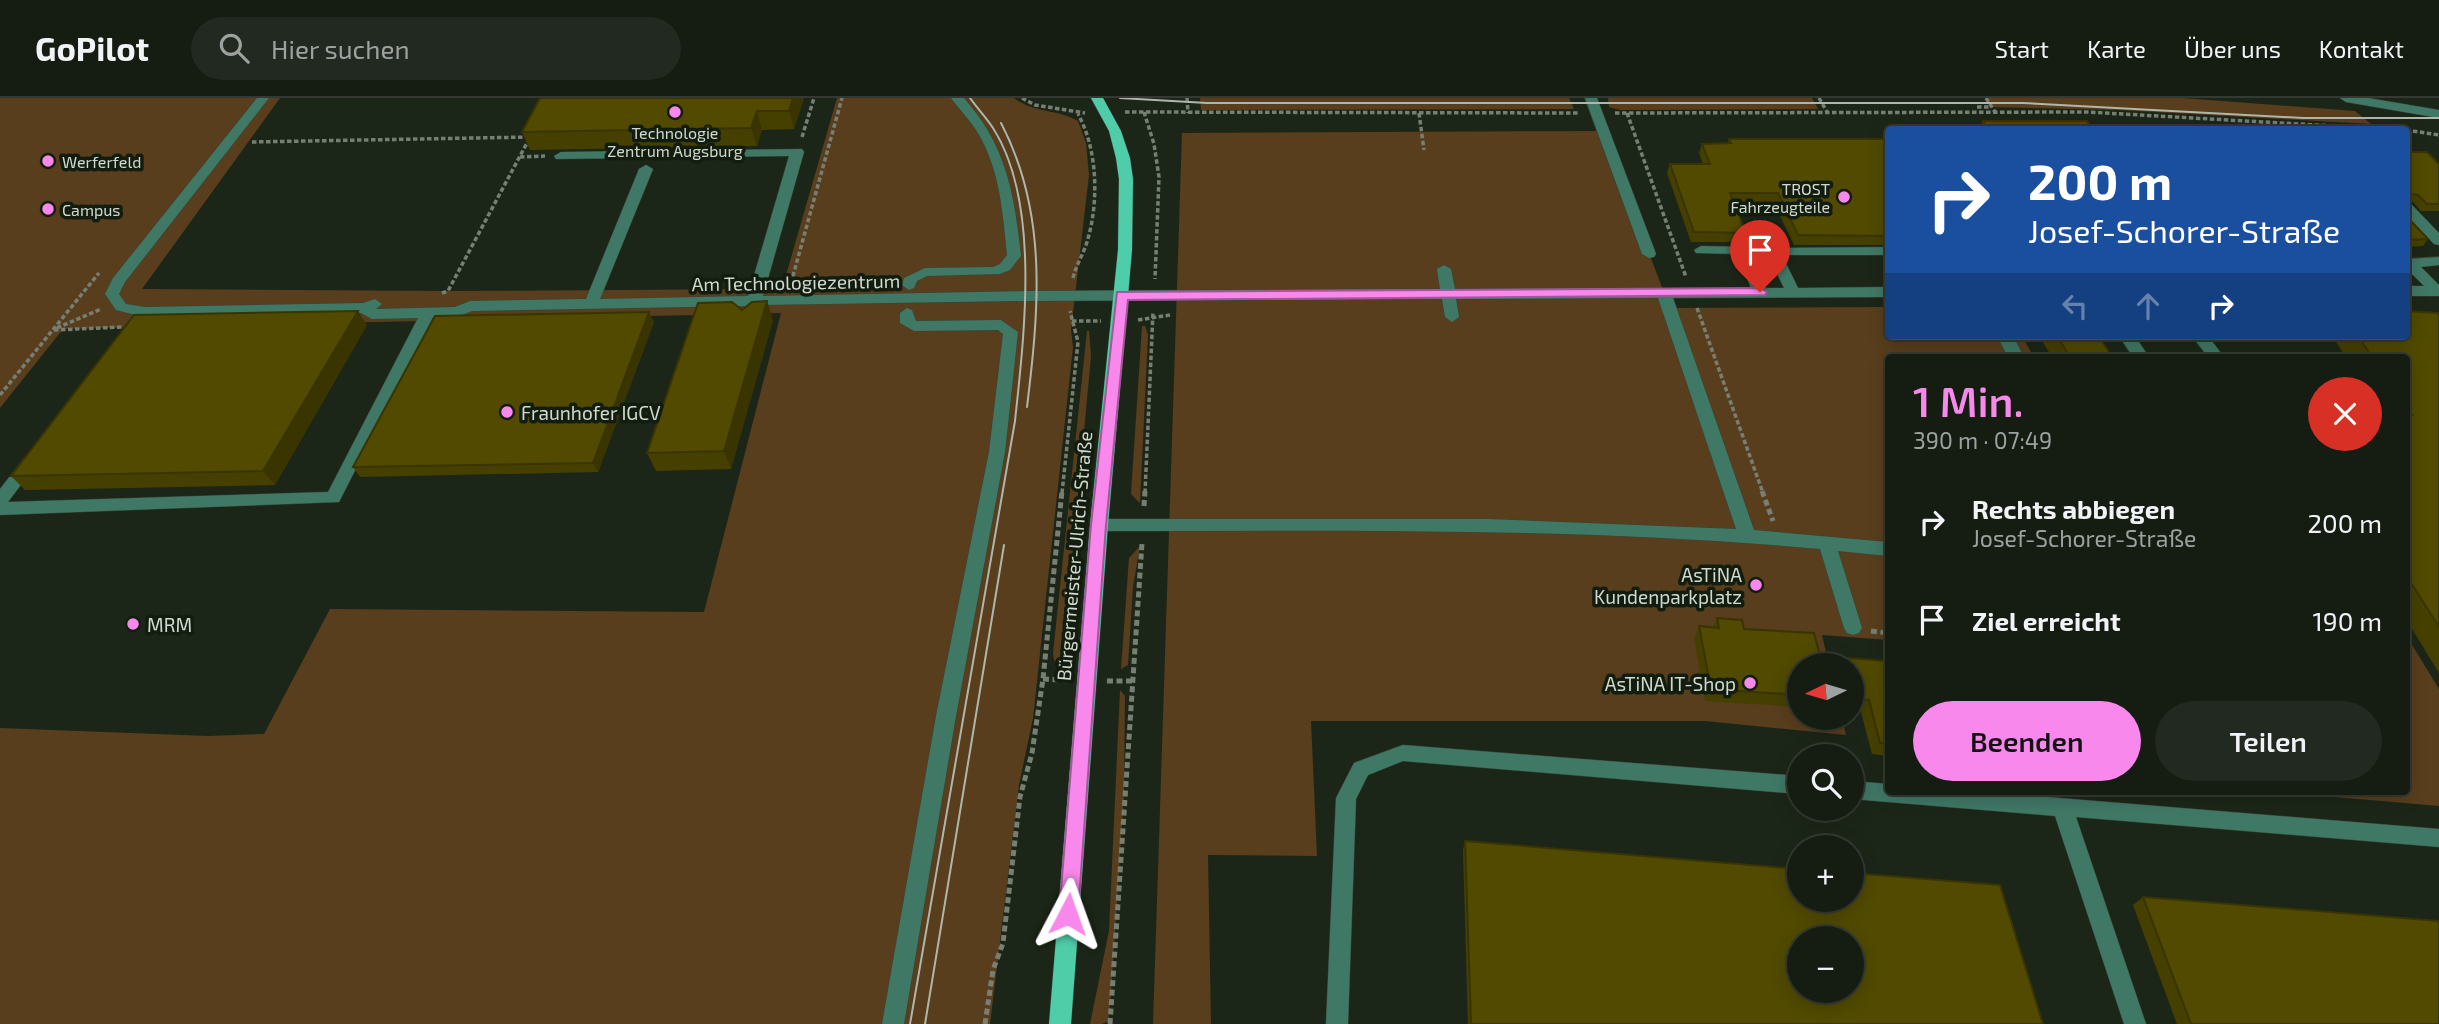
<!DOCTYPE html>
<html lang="de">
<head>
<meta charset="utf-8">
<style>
	body { margin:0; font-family:"Exo 2",sans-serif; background:#222920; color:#f1f3f6; height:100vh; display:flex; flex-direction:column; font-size:26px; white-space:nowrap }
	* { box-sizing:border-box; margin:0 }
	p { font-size:23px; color:#9da19f }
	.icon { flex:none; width:38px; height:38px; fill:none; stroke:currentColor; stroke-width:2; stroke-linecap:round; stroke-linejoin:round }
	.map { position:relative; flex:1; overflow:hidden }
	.drawer { position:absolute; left:1885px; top:256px; width:525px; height:441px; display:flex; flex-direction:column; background:#151c12; border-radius:7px; box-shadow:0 4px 18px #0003,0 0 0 2px #343a32 }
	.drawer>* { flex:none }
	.hud { position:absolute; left:1885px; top:28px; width:525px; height:214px; border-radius:7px; box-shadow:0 4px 18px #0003,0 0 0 2px #343a32; background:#1a4fa0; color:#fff; overflow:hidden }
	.needle { width:46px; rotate:265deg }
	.buttons { position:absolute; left:1787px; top:555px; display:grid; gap:14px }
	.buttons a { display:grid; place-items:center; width:77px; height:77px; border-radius:50%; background:#151c12; box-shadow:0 4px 18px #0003,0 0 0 2px #343a32; font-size:35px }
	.pin { position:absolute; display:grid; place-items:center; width:60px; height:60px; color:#fff; margin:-72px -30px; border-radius:50% 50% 50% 0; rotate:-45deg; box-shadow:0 0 7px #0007 }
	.pin .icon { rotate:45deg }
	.me { position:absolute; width:77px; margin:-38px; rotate:4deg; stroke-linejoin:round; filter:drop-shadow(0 0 5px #0008) }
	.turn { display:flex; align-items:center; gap:24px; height:147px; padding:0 28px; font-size:32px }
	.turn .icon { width:91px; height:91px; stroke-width:2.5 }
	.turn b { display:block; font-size:49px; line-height:60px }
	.lanes { display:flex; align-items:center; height:66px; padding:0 28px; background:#0003; justify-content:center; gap:35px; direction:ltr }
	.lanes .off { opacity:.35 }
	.round { display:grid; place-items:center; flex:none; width:74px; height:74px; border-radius:37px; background:#222920 }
	.headline { display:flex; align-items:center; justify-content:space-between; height:119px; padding:0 28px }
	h1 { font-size:42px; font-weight:600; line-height:52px; color:#f888eb }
	.cta { display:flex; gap:14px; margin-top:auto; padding:14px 28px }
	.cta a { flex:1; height:80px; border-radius:42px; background:#f888eb; color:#111; font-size:28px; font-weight:600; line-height:80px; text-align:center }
	.cta a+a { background:#222920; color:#f1f3f6 }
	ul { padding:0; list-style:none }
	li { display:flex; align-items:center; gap:21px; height:98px; padding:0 28px }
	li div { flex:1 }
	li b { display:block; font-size:26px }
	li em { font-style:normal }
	header { display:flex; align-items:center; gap:42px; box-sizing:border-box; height:98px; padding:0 35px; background:#151c12; border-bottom:2px solid #343a32 }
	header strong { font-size:33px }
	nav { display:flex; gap:38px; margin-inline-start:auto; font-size:24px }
	.search { width:490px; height:63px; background:#222920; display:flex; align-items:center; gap:18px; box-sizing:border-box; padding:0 24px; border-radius:38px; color:#9da19f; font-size:26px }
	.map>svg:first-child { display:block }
	.green { fill:#583e1d }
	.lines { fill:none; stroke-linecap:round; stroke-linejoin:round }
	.minor-casing { stroke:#394335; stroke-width:1 }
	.major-casing { stroke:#394335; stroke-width:1 }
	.path-far1 { stroke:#777f74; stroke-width:3.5; stroke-dasharray:4.5 2.5; stroke-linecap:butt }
	.path { stroke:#777f74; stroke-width:5; stroke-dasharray:6 3.5; stroke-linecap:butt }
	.minor { fill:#407866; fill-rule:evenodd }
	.major { fill:#4fcda9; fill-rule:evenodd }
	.tram { stroke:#afb7ad; stroke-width:2 }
	.wall { fill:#464000 }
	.shaded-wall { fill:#393400 }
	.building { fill:#514a00; stroke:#393400; stroke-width:2; fill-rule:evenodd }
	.route { fill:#f888eb; stroke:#a15899; stroke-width:2 }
	.poi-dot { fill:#f888eb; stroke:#131d0f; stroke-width:2.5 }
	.labels { text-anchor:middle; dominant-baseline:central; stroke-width:7; stroke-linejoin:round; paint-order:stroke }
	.far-poi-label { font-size:16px; fill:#d2d9d0; stroke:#131d0f; text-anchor:start }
	.street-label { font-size:19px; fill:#d2d9d0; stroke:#131d0f }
	.poi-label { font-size:19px; fill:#d2d9d0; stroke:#131d0f; text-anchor:start }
</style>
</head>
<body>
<header>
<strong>GoPilot</strong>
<div class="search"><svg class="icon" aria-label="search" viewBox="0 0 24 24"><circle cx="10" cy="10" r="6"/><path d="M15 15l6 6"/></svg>Hier suchen</div>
<nav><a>Start</a><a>Karte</a><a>Über uns</a><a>Kontakt</a></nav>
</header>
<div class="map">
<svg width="2439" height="926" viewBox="0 0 2439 926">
	<rect width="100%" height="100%" fill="#1c2618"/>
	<g class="green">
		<path d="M0,0H280L142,191L448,193L782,191L837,0H1014C1033,15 1057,11 1078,23L1086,45L1089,77L1071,232L1073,249L1033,620L1019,687L990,926H0V630L208,638L264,636L330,511L704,514L781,215L63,231L0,310Z"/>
		<path d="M1200,0H1569L1574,11L1201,12Z"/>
		<path d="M1608,0H1812L1818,11L1620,12L1609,9Z"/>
		<path d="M1985,0H2182L2355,13L2371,26L2119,12L1991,9Z"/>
		<path d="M1602,33L1670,210L1888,209V238H2022L2034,259H1888V542L1822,537L1829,567H1799V620H1842L1846,637L1705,623H1311L1317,758L1208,757L1211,926H1153L1182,35Z"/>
		<path d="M1142,228H1145L1148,237L1140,405L1131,396Z"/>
		<path d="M1087,233H1089L1091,258L1063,561L1060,566L1054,562L1053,555Z"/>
		<path d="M1140,448L1133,489L1128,567L1121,571L1129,460Z"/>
		<path d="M2406,537L2439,591V708L2265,693H2406Z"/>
		<path d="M1120,592L1125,598L1124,696L1111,896L1108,923L1102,926H1090L1109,833Z"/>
	</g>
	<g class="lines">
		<g class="minor-casing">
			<g id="minor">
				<path d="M257,0H269L125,184L119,196L126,206L145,209L363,205L375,201L382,206L376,211L455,209L470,203L586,201L639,71L646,67L653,71L600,201L748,198L789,58L556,61L554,58L561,54L802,51L804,54L763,198L1026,193L1440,191L1437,171L1444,167L1451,171L1455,191L1751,190L1737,156L1696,155L1694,152L1701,148L1747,149L1766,190H1784L1766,153L1768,150L1888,149V157H1782L1798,190L1888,189V199L1673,200L1754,432L1888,444V458L1838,453L1862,530L1859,535L1853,537L1847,535L1844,530L1820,451C1581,429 1339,433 1099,433L1093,432L1090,427L1093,422L1099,421H1488L1736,431L1658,200L1456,201L1459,219L1452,224L1445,219L1442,201L1026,203L760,207L756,217L751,219L744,214L745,208L472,213L457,219H433L339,404L0,417V391L24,360L30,358L38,364L8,404L328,394L418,220L372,221L361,215L139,218L116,212L105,196L113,180Z"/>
				<path d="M951,0H964C1007,49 1014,95 1021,158L1010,172L1000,176L927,178L917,183L914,190L909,192L902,187L904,180L925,170L993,169L1000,166L1007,157C1003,116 1000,72 978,35C970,22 960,12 951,0Z"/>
				<path d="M1585,0H1597L1656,156L1654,159L1649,160L1642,156Z"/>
				<path d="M2340,0H2368L2439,12V20L2346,4Z"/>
				<path d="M2406,105L2411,106L2439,135V147L2434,146L2406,117Z"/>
				<path d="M2439,159V167L2421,169L2439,187V198H2406V188H2424L2406,170V161Z"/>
				<path d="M907,210L912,212L916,223L1001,222L1018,234L1005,354L956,618L904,926H882L936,618L989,354L1003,236L998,232L914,233L900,225V215Z"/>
				<path d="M1997,238H2013L2024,259H2008Z"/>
				<path d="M2119,238H2135L2149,259H2133Z"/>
				<path d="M2192,238H2208L2224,259H2208Z"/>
				<path d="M1403,647L1799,678V696L1403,663L1368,677L1356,701L1348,926H1326L1336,700L1354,665Z"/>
				<path d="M1852,683L1888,686V693H1973L2439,731V749L2076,719L2146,926H2124L2055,718L1852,701Z"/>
			</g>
		</g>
		<g class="major-casing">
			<path id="major" d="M1091,0H1103L1121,33L1130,60L1133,81L1132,152L1108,427L1071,926H1049L1090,427L1118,152L1119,81L1116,60L1109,33Z"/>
		</g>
		<g class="path-far1">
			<path d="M1022,0L1035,7L1085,15"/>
			<path d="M1187,0L1188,15"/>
			<path d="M1819,0L1827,14"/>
			<path d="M1986,0L1995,14"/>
			<path d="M1977,9H1991"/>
			<path d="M1125,14L1578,15"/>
			<path d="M1144,14L1154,46L1159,79L1155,181"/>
			<path d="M1419,15L1424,52"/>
			<path d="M1615,15L2087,14L2405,32"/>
			<path d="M1627,15L1686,179"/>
			<path d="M2406,32L2439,37"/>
			<path d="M802,39L814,0"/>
			<path d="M252,44L530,39"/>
			<path d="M520,59L545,58"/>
			<path d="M1073,180C1076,167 1083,157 1087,144C1099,105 1098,52 1078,16"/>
			<path d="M791,185L842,0"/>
			<path d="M442,195L448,193L528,43"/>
			<path d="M1697,210L1763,395"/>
			<path d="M1138,222L1170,217"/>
			<path d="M1072,223H1101"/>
			<path d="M57,230L101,211"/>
			<path d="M54,232L122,229"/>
			<path d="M0,297L99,175"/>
			<path d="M1062,395L1078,244L1070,213"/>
			<path d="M1145,395L1153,214"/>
		</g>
		<g class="path">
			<path d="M1762,393L1773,423"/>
			<path d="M1144,408L1145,393"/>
			<path d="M1871,533L1888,535"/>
			<path d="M1043,581L1067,582"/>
			<path d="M1107,583H1133"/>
			<path d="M2406,598L2412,604"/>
			<path d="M985,926L993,872L1003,845L1020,699L1032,655L1043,581L1062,393"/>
			<path d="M1110,926L1142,445"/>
		</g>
		<use href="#minor" class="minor"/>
		<use href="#major" class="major"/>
		<g class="tram">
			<path d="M1120,0L1207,5H2023L2303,20H2439"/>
			<path d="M1001,25C1048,115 1039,211 1027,309"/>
			<path d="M910,926L1015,323C1024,238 1041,105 993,30C986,19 977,10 970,0"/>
			<path d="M925,926L1004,447"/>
		</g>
	</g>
	<g class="wall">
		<path d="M540,0H804L794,31L762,32L757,48L530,52L522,34Z"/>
		<path d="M1983,23L2093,32H1978Z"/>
		<path d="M1729,41H1888V147H1794L1774,105H1734L1746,135L1743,144H1691L1667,75L1670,66H1703L1699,55L1702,46L1728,45Z"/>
		<path d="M2406,54L2439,66V113H2421L2413,104L2409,103V106L2406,109Z"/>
		<path d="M2406,118L2428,141L2423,148L2406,149Z"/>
		<path d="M742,212L773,222L731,371L656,373L647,355Z"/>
		<path d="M2439,215V575L2406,521V259H2346L2332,238H2406Z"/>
		<path d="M654,224L598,374L360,379L353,369Z"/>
		<path d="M367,227L275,387L25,392L11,378Z"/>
		<path d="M2039,238H2099L2112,259H2052Z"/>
		<path d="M1717,520L1820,558L1888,563V658L1872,656L1861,614L1852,613V567H1799V609L1705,603L1694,541L1699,528L1713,529Z"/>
		<path d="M1465,743L2043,926H1468L1463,752Z"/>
		<path d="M2143,799L2439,926H2177L2133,807Z"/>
	</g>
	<g class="shaded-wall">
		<path d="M793,0H804L794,31L789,13Z"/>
		<path d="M757,13L762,32L757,48L751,30Z"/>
		<path d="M767,203L773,222L731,371L724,353Z"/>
		<path d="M358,213L367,227L275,387L263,373Z"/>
		<path d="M649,214L654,224L598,374L593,365Z"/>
	</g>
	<g class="building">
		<path d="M540,0H793L789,13H757L751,30L522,34Z"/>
		<path d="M1983,23H2087L2093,32H1988Z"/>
		<path d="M2139,30H2223L2224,32H2140Z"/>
		<path d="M1729,41H1888V138L1798,137L1778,95H1730L1746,135L1694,134L1670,66H1710L1702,46L1731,45Z"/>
		<path d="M2406,54H2427L2439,66V106H2427L2418,97L2412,96L2409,98V106H2406Z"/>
		<path d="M2406,118L2428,141L2406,142Z"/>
		<path d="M767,203L724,353L647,355L698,205L732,204L742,212L752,204Z"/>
		<path d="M358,213L263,373L11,378L134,217Z"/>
		<path d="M2406,213L2439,215V529L2406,477V316L2412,317L2406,308V259H2372L2358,238H2406Z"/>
		<path d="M649,214L593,365L353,369L435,218Z"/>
		<path d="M2057,238H2099L2112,259H2070Z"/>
		<path d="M1717,520L1742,522L1744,531L1814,535L1820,558L1888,563V645H1880L1869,602L1852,601V567H1799V597L1711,591L1699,528L1719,530Z"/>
		<path d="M1465,743L1799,771V802H1852V775L2000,787L2043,926H1471ZM1799,840H1852V892H1799Z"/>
		<path d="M2143,799L2439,823V926H2191Z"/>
	</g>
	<path class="route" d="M1760,190L1767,194L1765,197L1128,202L1106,427L1078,816L1075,822L1068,825L1061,822L1059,816L1091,427L1117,194Z"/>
	<g class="poi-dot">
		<circle cx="675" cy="14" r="7"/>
		<circle cx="48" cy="63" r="7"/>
		<circle cx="1844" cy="99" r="7"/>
		<circle cx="48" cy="111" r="7"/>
		<circle cx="507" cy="314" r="7"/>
		<circle cx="1756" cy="487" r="7"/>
		<circle cx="133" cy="526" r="7"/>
		<circle cx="1750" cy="585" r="7"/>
	</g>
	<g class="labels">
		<g class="far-poi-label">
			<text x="675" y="34" text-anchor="middle">Technologie<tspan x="675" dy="18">Zentrum Augsburg</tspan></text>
			<text x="62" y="63">Werferfeld</text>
			<text x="1830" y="90" text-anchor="end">TROST<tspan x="1830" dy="18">Fahrzeugteile</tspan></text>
			<text x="62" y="111">Campus</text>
		</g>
		<g class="street-label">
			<text transform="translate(796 184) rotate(-1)">Am Technologiezentrum</text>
			<text transform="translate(1074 458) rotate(-85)">Bürgermeister-Ulrich-Straße</text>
		</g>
		<g class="poi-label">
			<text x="521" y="314">Fraunhofer IGCV</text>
			<text x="1742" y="476" text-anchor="end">AsTiNA<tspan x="1742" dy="22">Kundenparkplatz</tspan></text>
			<text x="147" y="526">MRM</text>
			<text x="1736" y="585" text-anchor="end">AsTiNA IT-Shop</text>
		</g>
	</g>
</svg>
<div class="buttons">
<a><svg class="needle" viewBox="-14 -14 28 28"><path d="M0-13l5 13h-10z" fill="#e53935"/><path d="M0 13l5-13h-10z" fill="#9da19f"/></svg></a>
<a><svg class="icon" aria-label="search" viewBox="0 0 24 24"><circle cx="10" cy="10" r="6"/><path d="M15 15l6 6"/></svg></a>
<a>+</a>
<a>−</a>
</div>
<div class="pin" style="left:1760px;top:194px;background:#d93025"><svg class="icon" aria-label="arrive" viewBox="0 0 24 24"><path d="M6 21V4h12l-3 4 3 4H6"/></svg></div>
<svg class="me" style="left:1068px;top:816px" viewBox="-20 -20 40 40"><path d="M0-17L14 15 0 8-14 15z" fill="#f888eb" stroke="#fff" stroke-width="4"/></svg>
<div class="hud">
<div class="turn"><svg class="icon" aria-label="right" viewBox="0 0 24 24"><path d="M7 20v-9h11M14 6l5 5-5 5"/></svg><div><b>200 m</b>Josef-Schorer-Straße</div></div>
<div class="lanes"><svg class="icon off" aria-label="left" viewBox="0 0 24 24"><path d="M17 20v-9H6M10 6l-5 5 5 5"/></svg><svg class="icon off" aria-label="ahead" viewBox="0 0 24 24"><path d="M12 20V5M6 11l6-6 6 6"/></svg><svg class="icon" aria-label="right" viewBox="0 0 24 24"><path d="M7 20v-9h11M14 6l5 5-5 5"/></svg></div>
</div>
<section class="drawer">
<div class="headline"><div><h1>1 Min.</h1><p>390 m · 07:49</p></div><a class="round" style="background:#d93025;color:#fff"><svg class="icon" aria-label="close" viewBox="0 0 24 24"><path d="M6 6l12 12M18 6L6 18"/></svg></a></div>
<ul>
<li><svg class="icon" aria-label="right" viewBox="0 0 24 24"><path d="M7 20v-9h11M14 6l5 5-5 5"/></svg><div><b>Rechts abbiegen</b><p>Josef-Schorer-Straße</p></div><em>200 m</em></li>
<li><svg class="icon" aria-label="arrive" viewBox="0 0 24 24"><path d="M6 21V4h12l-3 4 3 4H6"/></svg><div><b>Ziel erreicht</b></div><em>190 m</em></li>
</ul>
<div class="cta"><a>Beenden</a><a>Teilen</a></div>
</section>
</div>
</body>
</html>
